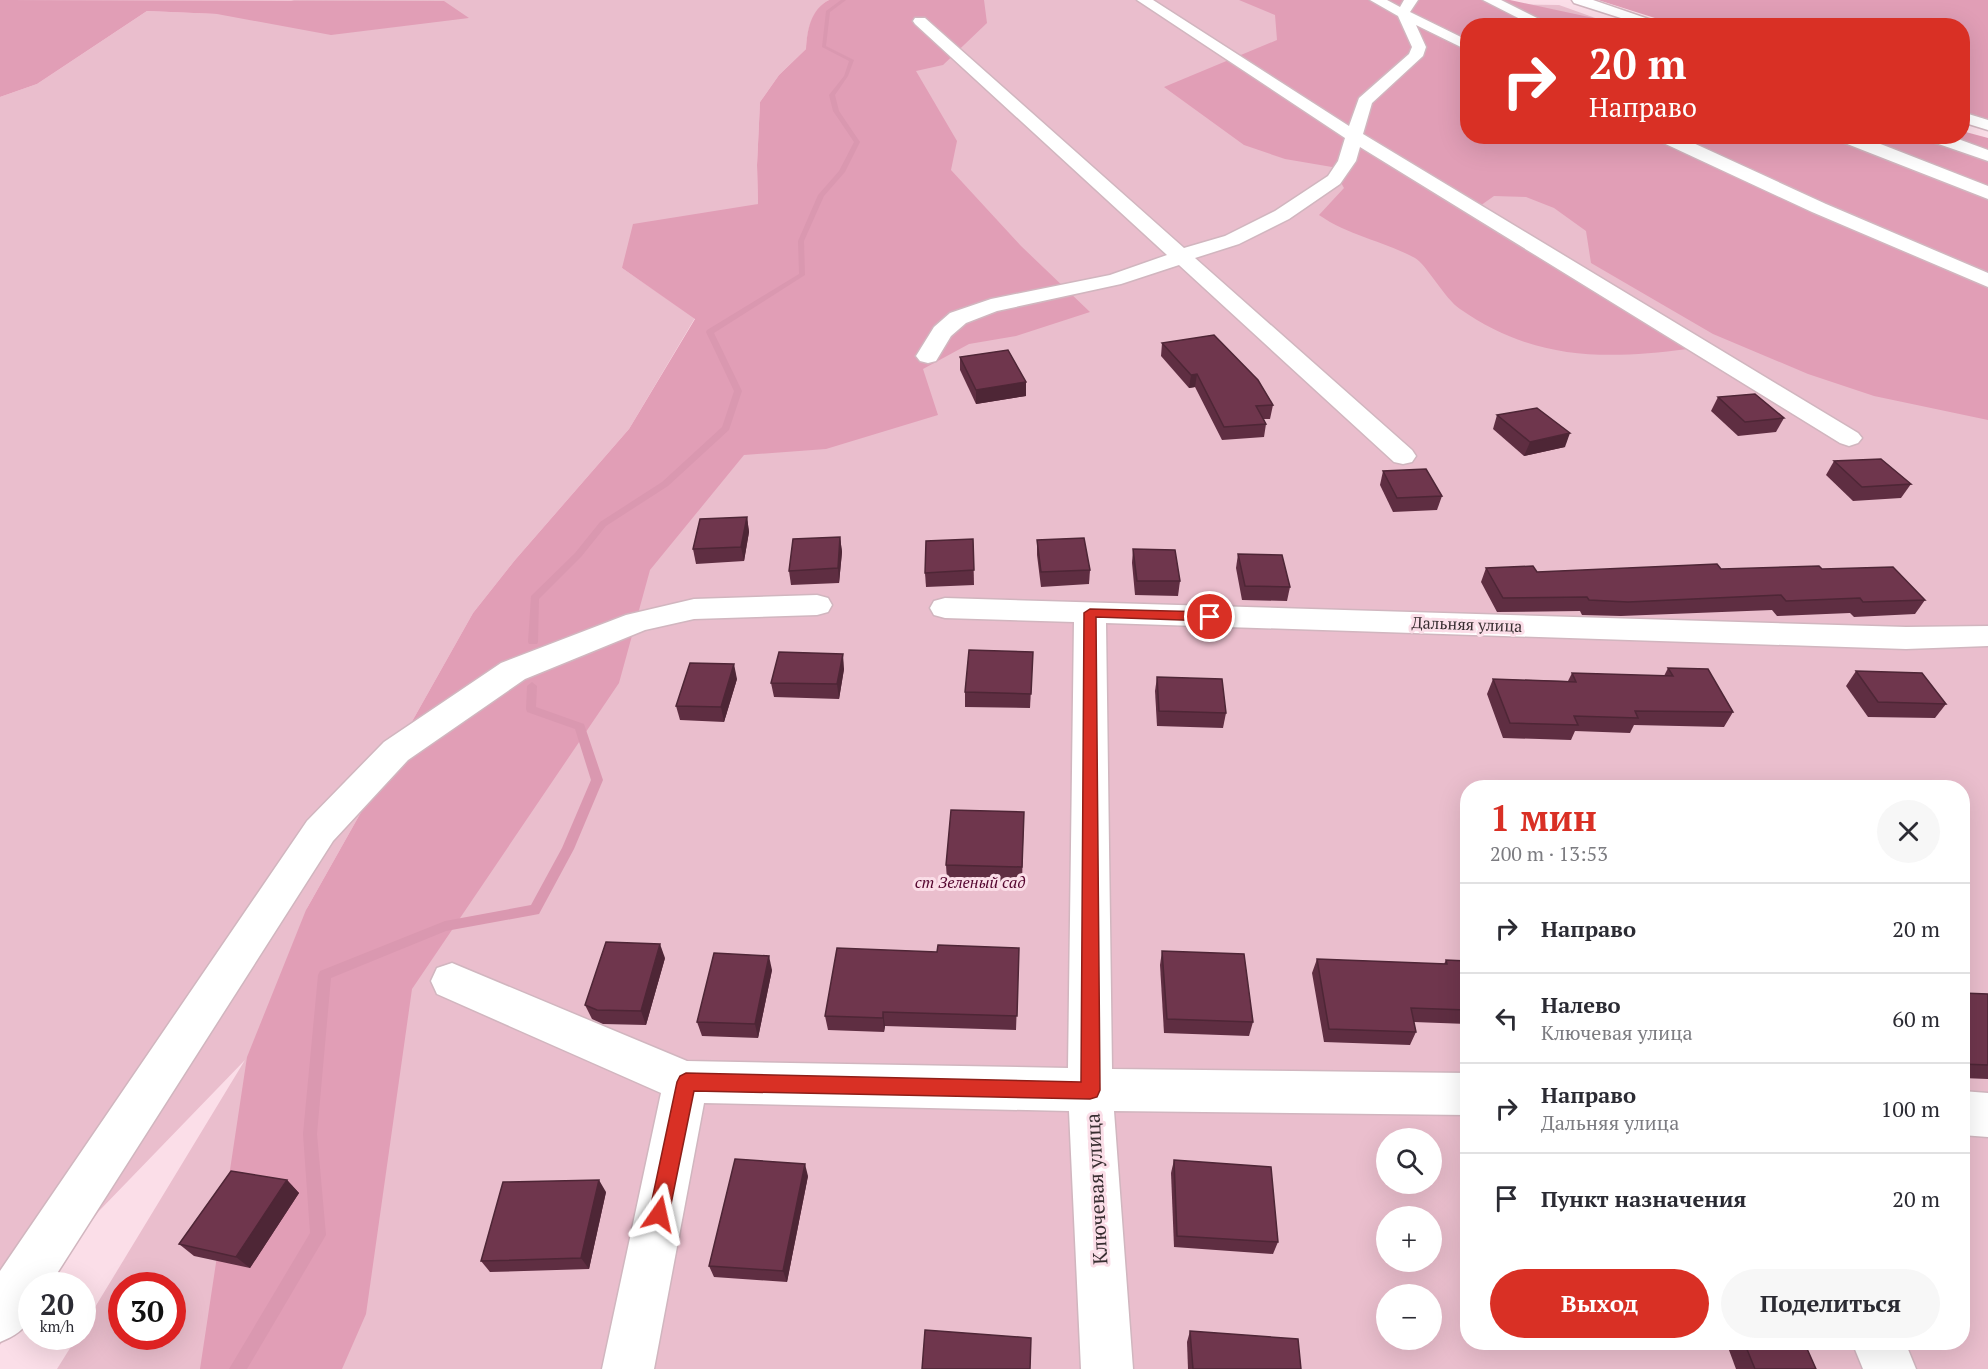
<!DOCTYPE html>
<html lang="ru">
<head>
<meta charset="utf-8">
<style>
	body { margin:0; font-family:"PT Serif",serif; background:#f7f7f7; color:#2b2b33; height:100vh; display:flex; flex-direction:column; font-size:22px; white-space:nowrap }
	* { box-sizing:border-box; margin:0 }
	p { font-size:20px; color:#7c7c81 }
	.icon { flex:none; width:33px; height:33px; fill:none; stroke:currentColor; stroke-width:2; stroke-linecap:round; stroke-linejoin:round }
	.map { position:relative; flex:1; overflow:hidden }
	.drawer { position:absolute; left:1460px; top:780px; width:510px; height:570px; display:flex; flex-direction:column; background:#fff; border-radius:24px; box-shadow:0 6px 24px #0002 }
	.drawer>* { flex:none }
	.hud { position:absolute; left:1460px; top:18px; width:510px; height:126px; border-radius:24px; box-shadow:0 6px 24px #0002; background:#d93025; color:#fff; overflow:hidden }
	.fabs { position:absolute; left:1376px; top:1128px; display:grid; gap:12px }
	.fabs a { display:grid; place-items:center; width:66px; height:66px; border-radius:50%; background:#fff; box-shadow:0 6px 24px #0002; font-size:30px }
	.speed { position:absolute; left:18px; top:1272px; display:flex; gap:12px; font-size:30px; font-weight:700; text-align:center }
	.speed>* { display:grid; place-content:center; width:78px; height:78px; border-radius:50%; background:#fff; box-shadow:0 6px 24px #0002; line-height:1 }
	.speed small { font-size:15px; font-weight:400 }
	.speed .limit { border:9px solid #d22; background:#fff; color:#111 }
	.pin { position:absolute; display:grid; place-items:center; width:51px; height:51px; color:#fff; margin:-26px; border:3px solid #fff; border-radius:50%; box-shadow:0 2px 6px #0007 }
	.me { position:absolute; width:66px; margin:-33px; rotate:11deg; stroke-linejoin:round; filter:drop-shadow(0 0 4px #0008) }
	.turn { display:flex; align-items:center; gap:21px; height:126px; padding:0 30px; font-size:27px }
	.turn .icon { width:78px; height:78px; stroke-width:2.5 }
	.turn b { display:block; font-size:42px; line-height:51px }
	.round { display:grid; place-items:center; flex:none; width:63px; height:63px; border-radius:32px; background:#f7f7f7 }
	.summary { display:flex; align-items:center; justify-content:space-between; height:102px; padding:0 30px }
	h1 { font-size:36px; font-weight:700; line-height:45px; color:#d93025 }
	.action { display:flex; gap:12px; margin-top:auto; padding:12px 30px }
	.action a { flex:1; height:69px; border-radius:36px; background:#d93025; color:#fff; font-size:24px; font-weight:700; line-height:69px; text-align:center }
	.action a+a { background:#f7f7f7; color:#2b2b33 }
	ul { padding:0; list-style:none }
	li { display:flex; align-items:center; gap:18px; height:90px; padding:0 30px; border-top:2px solid #e1e1e2 }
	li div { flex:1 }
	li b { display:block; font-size:22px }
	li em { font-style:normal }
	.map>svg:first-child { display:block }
	.green { fill:#eabecd; fill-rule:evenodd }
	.forest { fill:#e19eb6 }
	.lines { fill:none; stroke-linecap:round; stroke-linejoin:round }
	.stream { fill:#da98b0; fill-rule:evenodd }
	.street-casing { stroke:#d1b6bf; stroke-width:3 }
	.street { fill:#fff; fill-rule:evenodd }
	.wall { fill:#5f2e42 }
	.shaded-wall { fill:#4e2636 }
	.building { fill:#6f364d; stroke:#4e2636; stroke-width:1.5 }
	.route { fill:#d93025; stroke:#8d1f18; stroke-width:1.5 }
	.labels { text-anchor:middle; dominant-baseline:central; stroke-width:6; stroke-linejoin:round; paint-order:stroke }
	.street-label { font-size:16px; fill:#382e31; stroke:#fbdee8 }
	.park-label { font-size:16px; font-style:italic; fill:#54042e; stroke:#fbdee8 }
	.near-street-label { font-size:20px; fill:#382e31; stroke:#fbdee8 }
</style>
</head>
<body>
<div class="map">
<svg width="1988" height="1369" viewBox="0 0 1988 1369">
	<rect width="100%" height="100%" fill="#fbdee8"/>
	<path class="green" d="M294,0H829C812,9 807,31 806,49L779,75L760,102L757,165L758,204L622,268L695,318L629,429L515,560L473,613L306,910L891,81L944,0H1485L1494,4L1559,5L1615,25L1467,26V136L1988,162V1369H57L77,1337L82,1336L83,1327L245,1060L99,1211L44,1285L32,1286L31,1302L0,1345V97L37,84L147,11L217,14L338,2L291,1ZM1467,788H1962V1342H1467ZM1386,1138H1431V1184H1386ZM1386,1216H1431V1262H1386ZM122,1286H172V1336H122ZM1386,1294H1431V1340H1386Z"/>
	<g class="forest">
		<path d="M0,0L444,1L469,18L331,35L217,14L147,11L37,84L0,97Z"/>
		<path d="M829,0H984L987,23L943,65L916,71L957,141L951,170L1021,246L1090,312L1016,336L969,344L923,369L938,415L826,449L744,455L650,570L619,683L412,989L366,1314L342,1369H200L247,1057L306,910L473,613L515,560L629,429L695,319L622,268L633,224L758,204L757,165L760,102L779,75L806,49C807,30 811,9 829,0Z"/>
		<path d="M1239,0H1510L1626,25L1467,26V136H1962V131L1988,138V420L1874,396L1808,374L1713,334L1591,263L1586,231L1554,208L1526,197L1494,196L1470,213L1687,349C1603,360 1533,360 1460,309C1445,299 1426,264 1415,258C1384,241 1349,236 1319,215L1344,188L1332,167L1285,159L1244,145L1164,87L1277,40L1275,15Z"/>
		<path d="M1598,0H1988V119L1962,112V26L1677,25Z"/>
	</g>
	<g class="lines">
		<g class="stream">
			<path d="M841,0H846L830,12L826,46L854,60L848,76L835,95L839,111L860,142L845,172L824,196L804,241L805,275L714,333L742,391L729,430L668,486L606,526L581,557L539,599L538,642L537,644H529L528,642L531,596L575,553L600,522L662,482L722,427L734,391L706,332L707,330L799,274L798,241L818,195L839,171L854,142L833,111L829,95L844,76L849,61L822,47L826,11Z"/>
			<path d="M532,682L537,686L536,707L584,724L603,780L574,849L539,914L446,931L331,978L317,1134L326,1235L247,1369H229L310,1233L303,1134L318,975L320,971L445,921L531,905L562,848L591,780L575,729L527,712L526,709L527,686Z"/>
		</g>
		<g class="street-casing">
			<g id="street">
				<path d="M1137,0H1153L1349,126L1359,98L1409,54L1412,47L1398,16L1370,0H1387L1400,7L1404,0H1418L1410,12L1467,40V50L1416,25L1426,47L1423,56L1372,103L1363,134L1858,433L1862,438L1858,443L1849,446L1840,443L1360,147L1356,161L1340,184L1289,219L1239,244L1195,258L1412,450L1416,456L1412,462L1403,464L1394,462L1179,265L1121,284L997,311L966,323L951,336L936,361L928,363L920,361L916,356L934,327L950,313L991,299L1110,275L1167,255L915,24L913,21L915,18H925L1184,248L1225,236L1275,211L1328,176L1338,161L1345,138Z"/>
				<path d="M1483,0H1501L1553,26H1534Z"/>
				<path d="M1572,0H1593L1669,26H1646L1574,3Z"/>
				<path d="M1962,112L1988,120V130L1962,122Z"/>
				<path d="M1655,136H1678L1826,204L1988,273V287L1812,212L1657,140Z"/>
				<path d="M1835,136H1860L1988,186V199L1837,140Z"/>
				<path d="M1925,136H1950L1988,150V161L1927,140Z"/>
				<path d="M817,595L828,598L832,605L828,612L817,615L694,619L645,630L525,679L408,760L333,841L49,1286H32C32,1317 32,1329 0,1342V1271L307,821L384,742L501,663L626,615L694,599Z"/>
				<path d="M945,598L1906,627L1988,626V646L1906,649L1106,623L1112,1069L1467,1073V1115L1114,1111L1133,1369H1081L1069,1111L704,1103L654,1369H602L661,1093L437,994L431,981L437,968L452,963L687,1061L1068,1068L1074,622L945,618L934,615L930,608L934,601Z"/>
				<path d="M1962,1091L1988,1093V1137L1962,1135Z"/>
				<path d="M1852,1342H1905L1916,1369H1863Z"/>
			</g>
		</g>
		<use href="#street" class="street"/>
	</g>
	<g class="wall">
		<path d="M1162,343L1273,405L1270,419H1264L1266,424L1264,437L1222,440L1195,387L1189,388L1161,356Z"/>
		<path d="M960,357L1026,382V396L976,404L960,370Z"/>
		<path d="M1718,397L1784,418L1776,432L1738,436L1711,411Z"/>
		<path d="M1497,415L1565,447L1524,456L1493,429Z"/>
		<path d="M1834,461L1911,484L1901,498L1853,501L1826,475Z"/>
		<path d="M1383,471L1442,496L1437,510L1393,512L1380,485Z"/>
		<path d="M747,517L749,532L744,561L696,564L693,549Z"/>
		<path d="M840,537L842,552L839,583L791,585L789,571Z"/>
		<path d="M973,539L974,585L926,587L925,573Z"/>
		<path d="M1037,540L1090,570L1089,584L1041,587L1037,555Z"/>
		<path d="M1133,549L1180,581L1178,596L1135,595L1132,563Z"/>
		<path d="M1238,554L1290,587L1287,601L1242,600L1236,568Z"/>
		<path d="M1486,568L1537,572L1822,569L1925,600L1915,614L1854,617L1850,613L1777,616L1772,610L1621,616L1582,615L1580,611L1497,612L1481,582Z"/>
		<path d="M1033,652L1030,708L965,707V692Z"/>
		<path d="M1668,668L1733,712L1724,727L1634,725L1630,733L1575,731L1571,740L1503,738L1487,694L1493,679L1568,681L1572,673L1664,676Z"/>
		<path d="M844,669L839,699L774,697L771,683Z"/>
		<path d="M1856,671L1946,704L1935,718L1868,717L1846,686Z"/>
		<path d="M1157,677L1226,713L1223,728L1157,726L1155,691Z"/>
		<path d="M737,679L724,722L680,720L676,706Z"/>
		<path d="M1024,812L1022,882L947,880L946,865Z"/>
		<path d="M1019,948L1016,1030L885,1026L884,1032L828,1030L825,1016L937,952Z"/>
		<path d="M1162,951L1253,1022L1249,1036L1164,1033L1160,965Z"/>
		<path d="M665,958L646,1025L603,1024L592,1019L585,1005Z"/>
		<path d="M1317,959L1444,964L1446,960L1467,961V1024L1414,1022L1416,1032L1410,1045L1324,1042L1312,973Z"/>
		<path d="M772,970L758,1038L702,1036L697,1022Z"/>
		<path d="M1962,993L1988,994V1079L1962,1078Z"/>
		<path d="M1174,1160L1278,1242L1273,1254L1174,1247L1171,1173Z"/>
		<path d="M808,1176L787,1282L714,1277L709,1266Z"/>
		<path d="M287,1180L299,1193L250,1268L194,1256L179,1244Z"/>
		<path d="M606,1192L589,1269L490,1272L481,1261Z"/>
		<path d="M1190,1331L1301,1369H1188L1187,1342Z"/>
		<path d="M1726,1342H1804L1816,1369H1736Z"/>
	</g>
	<g class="shaded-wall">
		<path d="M1197,374L1195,387L1189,388L1191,375Z"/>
		<path d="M1026,382V396L976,404V390Z"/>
		<path d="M1570,433L1565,447L1524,456L1530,442Z"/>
		<path d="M747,517L749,532L744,561L741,547Z"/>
		<path d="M840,537L842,552L839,583L838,568Z"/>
		<path d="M843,654L844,669L839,699L837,684Z"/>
		<path d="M734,664L737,679L724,722L721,707Z"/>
		<path d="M660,944L665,958L646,1025L641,1011Z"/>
		<path d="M769,956L772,970L758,1038L755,1024Z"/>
		<path d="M883,1012L885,1026L884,1032L883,1018Z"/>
		<path d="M805,1164L808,1176L787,1282L783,1271Z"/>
		<path d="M287,1180L299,1193L250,1268L236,1257Z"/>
		<path d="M599,1180L606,1192L589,1269L581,1258Z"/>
	</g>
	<g class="building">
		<path d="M1214,335L1258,380L1273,405L1256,406L1266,424L1224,427L1197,374L1191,375L1162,343Z"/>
		<path d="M1008,350L1026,382L976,390L960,357Z"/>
		<path d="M1755,394L1784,418L1745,422L1718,397Z"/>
		<path d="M1537,408L1570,433L1530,442L1497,415Z"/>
		<path d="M1881,459L1911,484L1862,487L1834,461Z"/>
		<path d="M1426,469L1442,496L1397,498L1383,471Z"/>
		<path d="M747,517L741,547L693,549L700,519Z"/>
		<path d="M840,537L838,568L789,571L793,539Z"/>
		<path d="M1084,538L1090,570L1041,572L1037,540Z"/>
		<path d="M973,539L974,570L925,573L926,541Z"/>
		<path d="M1133,549L1175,550L1180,581H1137Z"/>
		<path d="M1238,554L1282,555L1290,587L1245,586Z"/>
		<path d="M1717,564L1721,569L1819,566L1822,569L1893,567L1925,600L1863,602L1860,598L1786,601L1781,595L1628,602L1589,600L1587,597L1503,598L1486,568L1533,566L1537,572Z"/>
		<path d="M969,650L1033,652L1031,694L965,692Z"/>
		<path d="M779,652L843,654L837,684L771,683Z"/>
		<path d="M690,663L734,664L721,707L676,706Z"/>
		<path d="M1668,668L1708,669L1733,712L1635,711L1638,718L1574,716L1578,725L1510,723L1493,679L1576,682L1572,673L1673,676Z"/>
		<path d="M1856,671L1922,673L1946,704L1878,702Z"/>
		<path d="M1157,677L1222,679L1226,713L1159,711Z"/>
		<path d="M951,810L1024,812L1022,867L946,865Z"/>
		<path d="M606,942L660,944L641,1011L597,1010L585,1005Z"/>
		<path d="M938,945L1019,948L1017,1016L883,1012V1018L825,1016L837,948L937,952Z"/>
		<path d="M1162,951L1244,954L1253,1022L1167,1019Z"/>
		<path d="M714,953L769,956L755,1024L697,1022Z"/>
		<path d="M1317,959L1447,964L1446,960L1467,961V1010L1411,1008L1416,1032L1329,1029Z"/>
		<path d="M1962,993L1988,994V1065L1962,1064Z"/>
		<path d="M735,1159L805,1164L783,1271L709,1266Z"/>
		<path d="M1174,1160L1271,1167L1278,1242L1177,1236Z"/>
		<path d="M231,1171L287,1180L236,1257L179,1244Z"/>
		<path d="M599,1180L581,1258L481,1261L503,1182Z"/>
		<path d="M925,1330L1031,1338L1030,1369H922Z"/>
		<path d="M1190,1331L1298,1339L1301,1369H1193Z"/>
		<path d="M1744,1342H1804L1816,1369H1755Z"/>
	</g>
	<path class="route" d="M1090,609L1210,612L1216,617L1210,621L1096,617L1100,1090L1097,1097L1090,1099L694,1091L669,1214L666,1221L659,1224L652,1221L649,1214L677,1082L680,1076L686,1073L1081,1082L1084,613Z"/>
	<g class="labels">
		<g class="street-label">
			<text transform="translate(1467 624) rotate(2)">Дальняя улица</text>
		</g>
		<g class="park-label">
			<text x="970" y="882">ст Зеленый сад</text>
		</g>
		<g class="near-street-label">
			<text transform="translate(1096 1189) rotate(-93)">Ключевая улица</text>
		</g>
	</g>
</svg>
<div class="fabs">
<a><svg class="icon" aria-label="search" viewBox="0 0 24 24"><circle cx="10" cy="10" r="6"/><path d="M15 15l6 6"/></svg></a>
<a>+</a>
<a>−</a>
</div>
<div class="speed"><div>20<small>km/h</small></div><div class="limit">30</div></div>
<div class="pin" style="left:1210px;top:617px;background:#d93025"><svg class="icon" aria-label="arrive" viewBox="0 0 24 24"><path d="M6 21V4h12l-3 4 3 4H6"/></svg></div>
<svg class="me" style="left:659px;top:1214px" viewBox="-20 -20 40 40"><path d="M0-17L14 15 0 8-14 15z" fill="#d93025" stroke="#fff" stroke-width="4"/></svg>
<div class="hud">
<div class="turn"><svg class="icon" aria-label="right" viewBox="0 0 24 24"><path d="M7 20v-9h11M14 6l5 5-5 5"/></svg><div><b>20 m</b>Направо</div></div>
</div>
<section class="drawer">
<div class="summary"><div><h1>1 мин</h1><p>200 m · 13:53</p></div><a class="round"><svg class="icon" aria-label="close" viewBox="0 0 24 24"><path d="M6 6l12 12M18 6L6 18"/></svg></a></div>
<ul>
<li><svg class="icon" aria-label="right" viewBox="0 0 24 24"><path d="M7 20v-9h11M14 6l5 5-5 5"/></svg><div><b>Направо</b></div><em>20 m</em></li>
<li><svg class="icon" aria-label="left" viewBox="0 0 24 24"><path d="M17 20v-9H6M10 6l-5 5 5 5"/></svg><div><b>Налево</b><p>Ключевая улица</p></div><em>60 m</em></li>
<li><svg class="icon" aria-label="right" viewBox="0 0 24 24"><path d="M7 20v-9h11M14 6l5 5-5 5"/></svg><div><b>Направо</b><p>Дальняя улица</p></div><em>100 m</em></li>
<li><svg class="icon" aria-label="arrive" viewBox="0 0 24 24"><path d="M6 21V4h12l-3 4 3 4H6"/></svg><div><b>Пункт назначения</b></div><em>20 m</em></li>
</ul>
<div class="action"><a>Выход</a><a>Поделиться</a></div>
</section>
</div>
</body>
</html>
